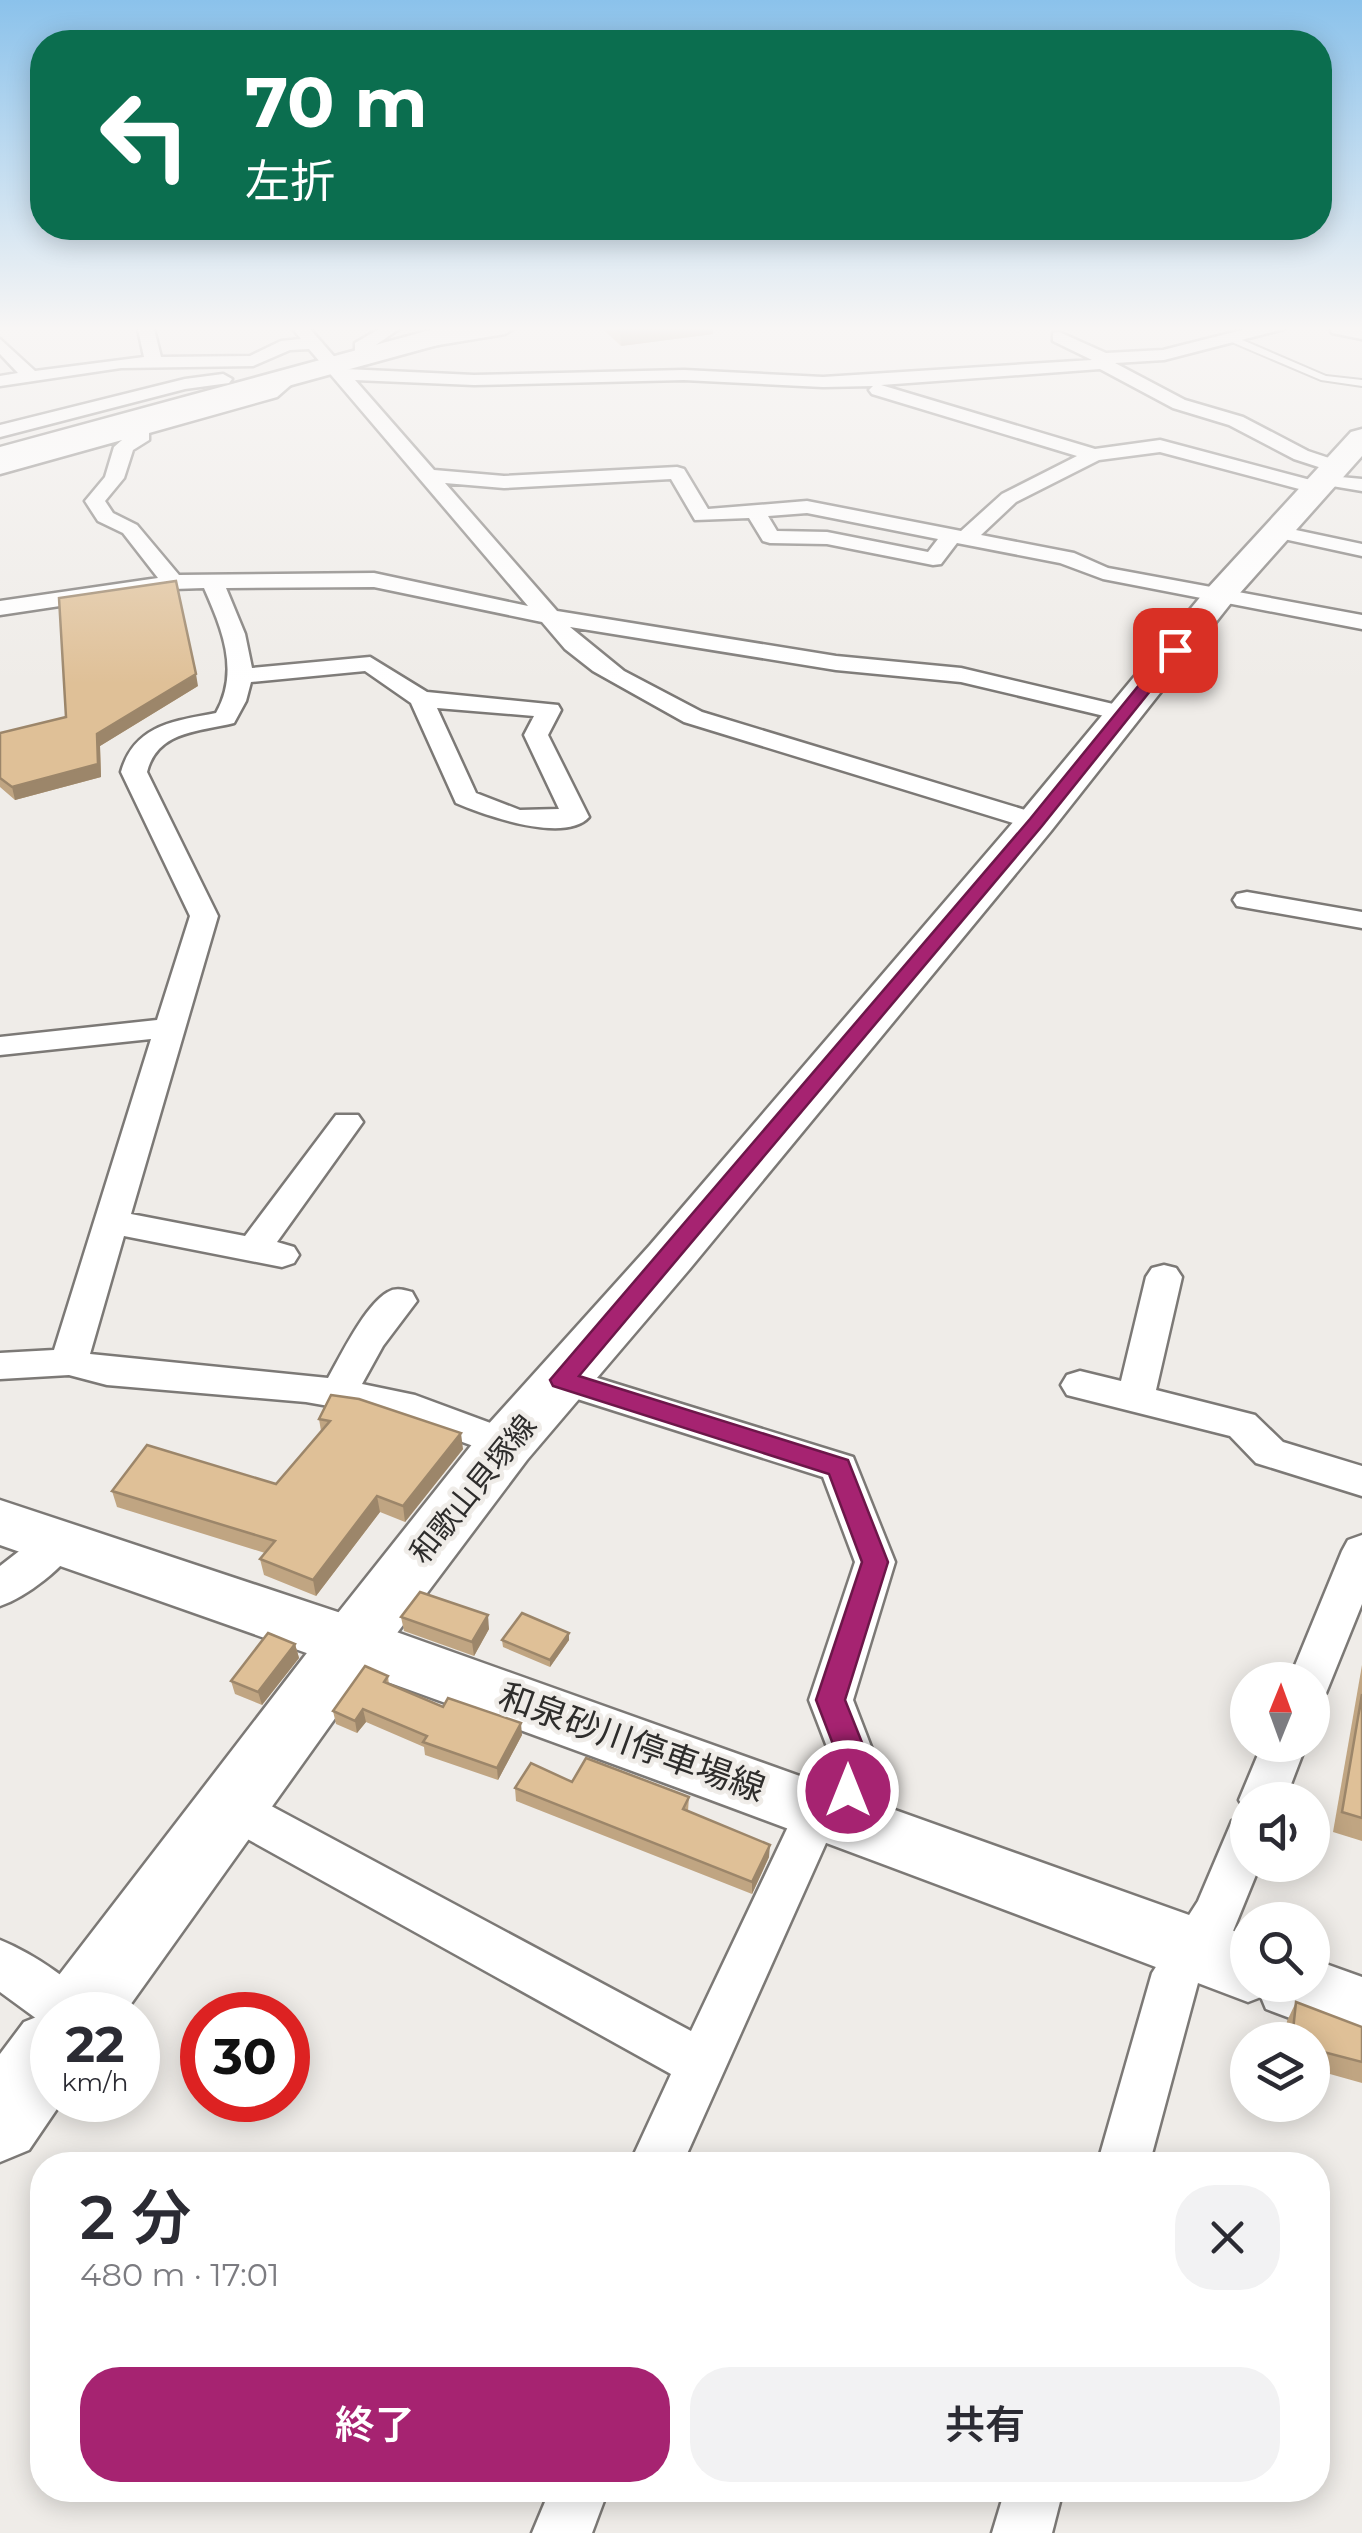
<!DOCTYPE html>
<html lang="ja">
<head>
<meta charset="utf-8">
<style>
	body { margin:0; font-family:Montserrat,"Noto Sans JP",sans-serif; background:#f2f2f3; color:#2b2b33; height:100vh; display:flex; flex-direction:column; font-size:38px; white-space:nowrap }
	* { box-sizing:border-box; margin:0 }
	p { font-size:32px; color:#7c7c81 }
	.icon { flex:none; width:55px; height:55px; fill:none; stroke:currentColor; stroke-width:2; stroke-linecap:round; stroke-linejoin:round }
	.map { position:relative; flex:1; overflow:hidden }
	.panel { position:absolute; left:30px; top:2152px; width:1300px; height:350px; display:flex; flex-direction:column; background:#fff; border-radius:40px; box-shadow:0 5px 25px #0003 }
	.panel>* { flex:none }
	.top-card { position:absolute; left:30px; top:30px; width:1302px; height:210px; border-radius:40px; box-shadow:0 5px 25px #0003; background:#0b6e4f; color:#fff; overflow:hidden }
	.needle { width:65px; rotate:1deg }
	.controls { position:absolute; left:1230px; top:1662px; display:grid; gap:20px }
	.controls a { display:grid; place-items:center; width:100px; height:100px; border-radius:50%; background:#fff; box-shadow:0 5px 25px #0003; font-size:50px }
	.speed { position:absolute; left:30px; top:1992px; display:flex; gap:20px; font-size:50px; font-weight:700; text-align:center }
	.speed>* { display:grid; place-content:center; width:130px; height:130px; border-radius:50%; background:#fff; box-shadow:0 5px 25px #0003; line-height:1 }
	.speed small { font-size:25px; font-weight:400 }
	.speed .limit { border:15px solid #d22; background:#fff; color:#111 }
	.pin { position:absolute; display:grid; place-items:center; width:85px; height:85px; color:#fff; margin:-42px; border-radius:20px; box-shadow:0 5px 15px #0006 }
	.me { position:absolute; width:110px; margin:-55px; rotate:0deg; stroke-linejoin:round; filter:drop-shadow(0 0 8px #0008) }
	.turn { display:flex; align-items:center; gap:35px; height:210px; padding:0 50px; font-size:45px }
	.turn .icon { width:130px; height:130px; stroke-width:2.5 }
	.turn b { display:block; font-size:70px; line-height:85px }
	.round { display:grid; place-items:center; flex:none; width:105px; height:105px; border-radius:40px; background:#f2f2f3 }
	.summary { display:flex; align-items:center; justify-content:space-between; height:170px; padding:0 50px }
	h1 { font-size:60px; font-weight:600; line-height:75px }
	.action { display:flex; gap:20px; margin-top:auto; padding:20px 50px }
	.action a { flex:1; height:115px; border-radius:40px; background:#a62371; color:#fff; font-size:40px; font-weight:600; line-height:115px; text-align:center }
	.action a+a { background:#f2f2f3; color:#2b2b33 }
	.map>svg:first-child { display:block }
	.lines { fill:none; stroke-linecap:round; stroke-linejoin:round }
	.lane-casing { stroke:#7c7976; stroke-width:4 }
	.street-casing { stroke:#7c7976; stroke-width:5 }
	.secondary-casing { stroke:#7c7976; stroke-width:5 }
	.primary-casing { stroke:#7c7976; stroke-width:5 }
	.highway-casing { stroke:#7c7976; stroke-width:5 }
	.lane { fill:#fff; fill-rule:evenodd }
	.street { fill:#fff; fill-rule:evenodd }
	.secondary { fill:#fff; fill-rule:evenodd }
	.primary { fill:#fff; fill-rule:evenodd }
	.highway { fill:#fff; fill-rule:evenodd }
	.wall { fill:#c0a582 }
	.shaded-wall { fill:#9c866a }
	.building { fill:#dfc097; stroke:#9c866a; stroke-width:2.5 }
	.route { fill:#a62371; stroke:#6c1749; stroke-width:2.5 }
	.labels { text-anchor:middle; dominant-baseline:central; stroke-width:9; stroke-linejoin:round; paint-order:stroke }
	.street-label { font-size:30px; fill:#2e2d2c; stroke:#efece8 }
	.near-street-label { font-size:35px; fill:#2e2d2c; stroke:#efece8 }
</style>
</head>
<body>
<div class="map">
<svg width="1362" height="2533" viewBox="0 0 1362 2533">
	<rect width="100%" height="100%" fill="#efece8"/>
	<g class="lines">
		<g class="lane-casing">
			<path id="lane" d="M1227,336H1233L1326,376L1362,380V386L1321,380L1227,340Z"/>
		</g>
		<g class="street-casing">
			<g id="street">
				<path d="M138,329H154L161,357L250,356L281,341L301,339L293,329H310L345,369L474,375L684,370L823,377L1092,360L1053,341V333L1059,332L1106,353L1163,350L1246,329H1284L1164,360L1115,363L1185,400L1243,417L1308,451L1344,463V471L1337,473L1294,459L1229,425L1173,408L1100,369L881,385L1095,449L1160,440L1318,482L1319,475L1362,479V491L1326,485L1325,492L1318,494L1160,452L1099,460L1016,502L981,535L1074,553L1108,568L1362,615V629L1103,579L1060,563L957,543L941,564L933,565L827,544L770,543L763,541L749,518L695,520L671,479L504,488L445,483L557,611L836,656L961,668L1130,708L1133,713L1130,718L1121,720L961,682L836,670L570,627L624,671L702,712L1045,816L1049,822L1045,828L1036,830L684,722L593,671L565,649L542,622L374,587L226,588L245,634L252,668L370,657L427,692L558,705L561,710L548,735L589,817C565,844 484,815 456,803L411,703L365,671L251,682L246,701L234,723C198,732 157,731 147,772L218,916L131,1214L245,1236L336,1115H358L363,1122L277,1242L294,1247L299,1255L294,1263L282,1267L124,1236L90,1354L328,1378C341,1355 365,1305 388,1292C396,1287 404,1290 412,1292L417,1301L383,1346L362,1384L415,1395L520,1434L525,1444L520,1454L506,1458L397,1418L306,1402L107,1385L69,1375L0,1379V1353L54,1350L151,1039L0,1055V1037L157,1020L190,916L121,772C134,725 174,721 216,713C240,671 222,629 204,588L173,589L0,615V601L158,578L123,533L98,521L85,501L105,477L114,447L122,440L0,474V462L265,389L281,375H293V383L277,397L149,433V440L133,450L124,478L105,501L113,513L137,525L179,575L374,573L528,606L309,349L290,350L253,366L121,368L0,386V376L18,373L0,354V339L35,371L144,357ZM355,380L474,385L684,380L823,387L873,386L869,390L872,394L1077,456L1002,494L961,531L807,501L708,509L684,469L677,467L504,476L434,470ZM807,513L938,539L928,552L827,532L777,531L768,516ZM437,708L534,716L524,735L559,809L520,810L476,793Z"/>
				<path d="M379,329H399L367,351H355V343Z"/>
				<path d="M472,329H513L505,334L414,349L405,344L414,339Z"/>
				<path d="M1330,329H1362V339L1332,333Z"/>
				<path d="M223,374L232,379L229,383L185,389L0,437V425L185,379Z"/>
				<path d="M1277,526L1362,544V556L1270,536L1267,532L1270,528Z"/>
				<path d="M1247,892L1362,912V928L1237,906L1233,900L1237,894Z"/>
				<path d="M1164,1265L1176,1268L1182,1277L1156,1390L1255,1415L1283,1442L1362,1466V1496L1256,1463L1230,1436L1067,1395L1061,1385L1067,1375L1080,1371L1121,1381L1146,1277L1152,1268Z"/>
				<path d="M562,1367L853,1457L895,1562L853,1700L878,1765L855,1831L839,1837L830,1834L682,2165H629L671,2074L215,1821L208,1807L215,1793L231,1787L247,1793L691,2031L803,1795L819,1789L825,1791L834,1765L809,1700L855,1562L823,1477L549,1390L543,1380L549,1370Z"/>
				<path d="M59,1526L73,1531L79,1542C66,1567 26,1597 0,1606V1566L45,1531Z"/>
				<path d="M1362,1535V1604L1326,1693L1312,1698V1680H1289L1342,1551L1348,1540Z"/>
				<path d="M1262,1745H1306L1285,1800H1248V1815L1239,1800Z"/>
				<path d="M1248,1816V1865H1260L1233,1931L1198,1983L1149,2165H1097L1152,1973L1198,1901L1232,1821Z"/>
				<path d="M0,1940C30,1952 85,1986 98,2015H52V2030L0,1992Z"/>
				<path d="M550,2490H608L592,2533H532Z"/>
				<path d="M1005,2490H1063L1052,2533H992Z"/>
			</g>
		</g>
		<g class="secondary-casing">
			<path id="secondary" d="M0,1500L374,1624L1248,1936V1985H1312V1959L1362,1977V2045L1266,2009L1261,1997L1248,2002C834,1844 419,1690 0,1545Z"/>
		</g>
		<g class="primary-casing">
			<path id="primary" d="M1362,429V456L1231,603L1051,831L688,1271L527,1460L376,1661L123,2015H52V2100H63L29,2150L0,2162V2054L24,2022L39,2016L49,1988L330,1623L485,1428L650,1245L1021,813L1207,589L1351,432Z"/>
		</g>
		<g class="highway-casing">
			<path id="highway" d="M434,329H478L474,335L0,465V447Z"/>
		</g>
		<use href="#lane" class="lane"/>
		<use href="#street" class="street"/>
		<use href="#secondary" class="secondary"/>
		<use href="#primary" class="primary"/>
		<use href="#highway" class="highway"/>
	</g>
	<g class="wall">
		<path d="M603,329H713V334L621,346Z"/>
		<path d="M198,686L100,746L101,777L15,800L0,787V733Z"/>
		<path d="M319,1419L463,1449L405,1522L380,1512L316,1596L264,1575L260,1559L265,1553L117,1507L112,1491L276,1484L321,1431Z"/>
		<path d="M401,1617L489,1629L474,1656L404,1631Z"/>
		<path d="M502,1640H569L550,1667L503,1647Z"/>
		<path d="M295,1644L299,1658L262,1705L235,1694L231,1681Z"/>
		<path d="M1362,1665V1841L1333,1832Z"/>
		<path d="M388,1676L389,1685L443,1707L522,1735L498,1780L425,1755L424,1747L366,1722L357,1733L336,1724L333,1711Z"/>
		<path d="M572,1782L689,1797L688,1811L769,1857L752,1894L516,1801L515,1788Z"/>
		<path d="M1296,2002L1362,2027V2083L1312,2069V2040H1285L1287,2021Z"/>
	</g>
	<g class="shaded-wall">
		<path d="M644,329H713V334L621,346L620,332Z"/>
		<path d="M196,674L198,686L100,746L101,777L15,800L12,787Z"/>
		<path d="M461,1433L463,1449L405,1522L403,1506Z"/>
		<path d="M377,1496L380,1512L316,1596L313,1580Z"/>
		<path d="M488,1615L489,1629L474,1656L472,1642Z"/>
		<path d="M569,1633V1640L550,1667V1660Z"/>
		<path d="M295,1644L299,1658L262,1705L258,1692Z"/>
		<path d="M363,1709L366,1722L357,1733L355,1721Z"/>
		<path d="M521,1723L522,1735L498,1780L497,1768Z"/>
		<path d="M770,1845L769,1857L752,1894V1882Z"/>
	</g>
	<g class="building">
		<path d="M617,329H644L620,332Z"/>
		<path d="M176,581L196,674L97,734L98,764L12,787L0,778V733L66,717L59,598Z"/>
		<path d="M331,1395L359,1399L461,1433L403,1506L377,1496L313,1580L260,1559L275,1541L112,1491L147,1445L276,1484L330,1421L319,1419Z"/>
		<path d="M420,1592L488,1615L472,1642L401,1617Z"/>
		<path d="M522,1613L569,1633L550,1660L502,1640Z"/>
		<path d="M268,1633L295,1644L258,1692L231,1681Z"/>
		<path d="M365,1666L388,1676L384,1682L443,1707L448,1698L521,1723L497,1768L423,1742L427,1736L363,1709L355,1721L333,1711Z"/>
		<path d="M1362,1694V1818L1342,1812Z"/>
		<path d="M586,1758L689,1797L683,1809L770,1845L752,1882L515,1788L531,1763L572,1782Z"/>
		<path d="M1296,2002L1362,2027V2062L1312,2049V2040H1292Z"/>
	</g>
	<linearGradient id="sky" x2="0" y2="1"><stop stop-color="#8bc2eb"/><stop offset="0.48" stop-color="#f8f6f5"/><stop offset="1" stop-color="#f8f6f5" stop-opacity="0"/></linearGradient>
	<rect width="1362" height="684" fill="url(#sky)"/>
	<path class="route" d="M1170,647L1183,650L1042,826L579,1376L848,1460L888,1562L845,1700L871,1765L858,1800L848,1804L837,1800L833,1791L841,1765L816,1700L862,1562L829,1474L553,1386L550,1380L1030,819Z"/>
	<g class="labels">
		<g class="street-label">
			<text transform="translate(473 1489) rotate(-51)">和歌山貝塚線</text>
		</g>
		<g class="near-street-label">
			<text transform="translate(632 1742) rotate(20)">和泉砂川停車場線</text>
		</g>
	</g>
</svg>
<div class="controls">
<a><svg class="needle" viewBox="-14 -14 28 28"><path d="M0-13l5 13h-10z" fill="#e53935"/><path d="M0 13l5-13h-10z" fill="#7c7c81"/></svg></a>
<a><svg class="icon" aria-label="sound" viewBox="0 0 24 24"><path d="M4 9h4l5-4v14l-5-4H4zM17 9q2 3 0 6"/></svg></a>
<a><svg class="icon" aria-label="search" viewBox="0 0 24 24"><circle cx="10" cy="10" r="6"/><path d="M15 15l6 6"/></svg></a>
<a><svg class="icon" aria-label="layers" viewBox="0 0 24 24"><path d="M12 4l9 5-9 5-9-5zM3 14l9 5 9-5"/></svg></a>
</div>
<div class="speed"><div>22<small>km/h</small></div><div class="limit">30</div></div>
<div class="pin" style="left:1175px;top:650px;background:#d93025"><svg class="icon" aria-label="arrive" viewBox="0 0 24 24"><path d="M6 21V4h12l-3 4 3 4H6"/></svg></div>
<svg class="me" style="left:848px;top:1791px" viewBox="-20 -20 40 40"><circle r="17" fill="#a62371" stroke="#fff" stroke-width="3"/><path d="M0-11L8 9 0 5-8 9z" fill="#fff"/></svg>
<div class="top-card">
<div class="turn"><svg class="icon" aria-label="left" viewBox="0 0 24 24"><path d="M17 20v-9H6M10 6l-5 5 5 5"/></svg><div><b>70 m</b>左折</div></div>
</div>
<section class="panel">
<div class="summary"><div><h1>2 分</h1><p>480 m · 17:01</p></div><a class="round"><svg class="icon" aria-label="close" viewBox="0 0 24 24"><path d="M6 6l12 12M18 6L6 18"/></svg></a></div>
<div class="action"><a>終了</a><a>共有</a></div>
</section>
</div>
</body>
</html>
